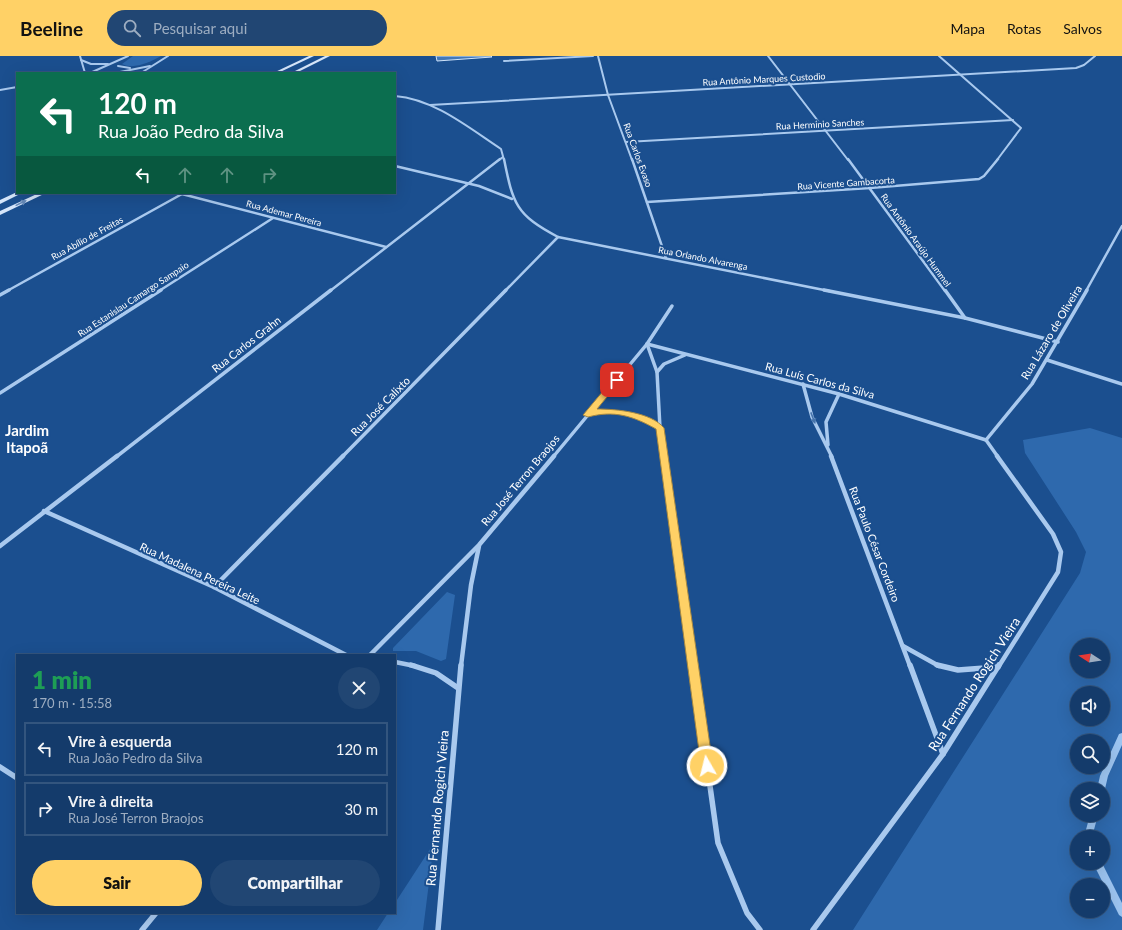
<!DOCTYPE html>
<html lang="pt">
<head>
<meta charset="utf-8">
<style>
	body { margin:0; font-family:Lato,sans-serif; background:#214673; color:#f1f3f6; height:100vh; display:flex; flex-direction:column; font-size:15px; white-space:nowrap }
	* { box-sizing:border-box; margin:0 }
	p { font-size:13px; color:#9dadc1 }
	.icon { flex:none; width:22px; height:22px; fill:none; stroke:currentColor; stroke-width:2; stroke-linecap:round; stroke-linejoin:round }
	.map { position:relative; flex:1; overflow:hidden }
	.drawer { position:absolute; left:16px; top:598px; width:380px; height:260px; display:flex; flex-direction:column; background:#143b6b; border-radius:0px; box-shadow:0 4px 16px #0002,0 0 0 1px #33557e }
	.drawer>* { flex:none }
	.top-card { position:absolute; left:16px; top:16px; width:380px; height:122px; border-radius:0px; box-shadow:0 4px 16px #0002,0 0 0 1px #33557e; background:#0b6e4f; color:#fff; overflow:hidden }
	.needle { width:26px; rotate:282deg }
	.controls { position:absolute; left:1070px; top:582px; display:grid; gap:8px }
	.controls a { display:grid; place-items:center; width:40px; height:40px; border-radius:50%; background:#143b6b; box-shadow:0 4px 16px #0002,0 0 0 1px #33557e; font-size:20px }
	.pin { position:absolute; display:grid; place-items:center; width:34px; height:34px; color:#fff; margin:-17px; border-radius:8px; box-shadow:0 2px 6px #0006 }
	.me { position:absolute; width:44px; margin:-22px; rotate:352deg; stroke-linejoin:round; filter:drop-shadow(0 0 3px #0008) }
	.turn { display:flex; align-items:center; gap:14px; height:84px; padding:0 16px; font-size:18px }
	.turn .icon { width:52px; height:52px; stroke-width:2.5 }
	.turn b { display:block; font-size:28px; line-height:34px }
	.lanes { display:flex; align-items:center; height:38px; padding:0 16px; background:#0003; justify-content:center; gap:20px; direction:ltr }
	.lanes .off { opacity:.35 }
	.round { display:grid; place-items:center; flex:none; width:42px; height:42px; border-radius:21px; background:#214673 }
	.headline { display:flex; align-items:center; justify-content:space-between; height:68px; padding:0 16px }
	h1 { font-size:24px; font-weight:800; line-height:30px; color:#1e9e55 }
	.button { display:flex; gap:8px; margin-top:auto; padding:8px 16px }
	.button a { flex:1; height:46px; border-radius:24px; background:#ffd166; color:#111; font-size:16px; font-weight:800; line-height:46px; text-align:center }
	.button a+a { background:#214673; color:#f1f3f6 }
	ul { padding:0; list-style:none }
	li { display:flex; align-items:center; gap:12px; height:54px; margin:0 8px 6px; padding:0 8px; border:2px solid #33557e; border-radius:0px }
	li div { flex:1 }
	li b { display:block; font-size:15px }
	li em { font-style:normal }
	header { display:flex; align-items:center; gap:24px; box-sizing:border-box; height:56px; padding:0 20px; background:#ffd166; color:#111 }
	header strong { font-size:19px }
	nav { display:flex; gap:22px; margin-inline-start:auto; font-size:14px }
	.search { width:280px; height:36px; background:#214673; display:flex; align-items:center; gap:10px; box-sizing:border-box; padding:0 14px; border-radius:22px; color:#9dadc1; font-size:15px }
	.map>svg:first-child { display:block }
	.green { fill:#2e69ad; fill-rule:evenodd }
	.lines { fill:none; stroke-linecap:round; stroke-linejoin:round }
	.stream { fill:#9cc4f0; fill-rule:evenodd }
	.building { fill:#4478b7; stroke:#cfe3fa }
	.street-far4 { stroke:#a9c9ee; stroke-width:2 }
	.street-far3 { stroke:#a9c9ee; stroke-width:2.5 }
	.street-far2 { stroke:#a9c9ee; stroke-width:3.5 }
	.street-far1 { stroke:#a9c9ee; stroke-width:4.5 }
	.street { stroke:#a9c9ee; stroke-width:5.5 }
	.secondary { fill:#d6e6fa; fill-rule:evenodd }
	.oneway { fill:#668bba }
	.oneway2 { fill:#4674ac }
	.route { fill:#ffd166; stroke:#a68842 }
	.labels { text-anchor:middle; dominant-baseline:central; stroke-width:4; stroke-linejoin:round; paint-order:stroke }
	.far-street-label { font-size:9px; fill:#fff; stroke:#1b4f8f }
	.street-label { font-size:11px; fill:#fff; stroke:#1b4f8f }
	.near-street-label { font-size:13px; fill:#fff; stroke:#1b4f8f }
	.district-label { font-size:15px; font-weight:bold; fill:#fff; stroke:#1b4f8f }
</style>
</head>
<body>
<header>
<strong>Beeline</strong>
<div class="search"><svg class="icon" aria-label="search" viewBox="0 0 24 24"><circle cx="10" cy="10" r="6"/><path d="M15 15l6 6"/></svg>Pesquisar aqui</div>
<nav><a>Mapa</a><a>Rotas</a><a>Salvos</a></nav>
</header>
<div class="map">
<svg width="1122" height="874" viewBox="0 0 1122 874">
	<rect width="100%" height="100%" fill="#1b4f8f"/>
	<g class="green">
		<path d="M133,0H161C150,6 134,14 122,8Z"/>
		<path d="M1090,372L1122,382V874H853L1080,517L1086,496L1076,476L1025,397L1023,384ZM1077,589H1103V615H1077ZM1077,637H1103V663H1077ZM1077,685H1103V711H1077ZM1077,733H1103V759H1077ZM1077,781H1103V807H1077ZM1077,829H1103V855H1077Z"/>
		<path d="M447,536L455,539L446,603L441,605L416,595H393V592Z"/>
		<path d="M434,787L423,874H377L388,857H395V847Z"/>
	</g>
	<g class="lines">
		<g class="stream">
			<path d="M1122,677V689L1108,720L1105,733L1103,736V733H1097L1100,720L1119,678Z"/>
			<path d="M1090,759H1098L1092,781H1084Z"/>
			<path d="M1093,807H1102L1122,847V861L1119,859Z"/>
		</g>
	</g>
	<path class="building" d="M436,0H491L492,1L437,5Z"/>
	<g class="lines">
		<g class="street-far4">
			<path d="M80,0L85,17"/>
			<path d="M598,0L608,39L632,104"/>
			<path d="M768,0L848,104"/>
			<path d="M939,0L1021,72L997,104"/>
			<path d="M81,4L91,8H108"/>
			<path d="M504,5L593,0"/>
			<path d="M118,10L130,12"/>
			<path d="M90,17L128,0"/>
			<path d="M115,17L150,10"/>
			<path d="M141,17L168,0"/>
			<path d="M0,34L17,31"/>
			<path d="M395,40C434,43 469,72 501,93L504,104"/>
			<path d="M430,49L1076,12L1084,9L1095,0"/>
			<path d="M626,86L1013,64"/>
			<path d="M499,104L503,101"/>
		</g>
		<g class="street-far3">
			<path d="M504,103C513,148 516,159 558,181L829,235"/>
			<path d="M632,103L666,202"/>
			<path d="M848,103L945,235"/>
			<path d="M395,110L479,130L512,143"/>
			<path d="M178,137L386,191"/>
			<path d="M647,146L870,132L979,123L984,120L998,103"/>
			<path d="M7,235L182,138"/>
			<path d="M159,235L273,162"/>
			<path d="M330,235L500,103"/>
			<path d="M505,235L558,181"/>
			<path d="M1086,235L1122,170"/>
		</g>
		<g class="street-far2">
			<path d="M824,234L965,262L1058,286"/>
			<path d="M945,234L965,262"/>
			<path d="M0,239L9,234"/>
			<path d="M647,288L657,316L660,372L664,401"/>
			<path d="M647,288L839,338L986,384"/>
			<path d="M1047,304L1122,328"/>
			<path d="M657,316L664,308L685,299"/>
			<path d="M803,328L812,361L832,401"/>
			<path d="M0,337L161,234"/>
			<path d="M590,358C615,351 638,359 660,372"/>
			<path d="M986,384L1032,328L1087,234"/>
			<path d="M986,384L998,401"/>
			<path d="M828,389L826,366L839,338"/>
			<path d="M116,401L331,234"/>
			<path d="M342,401L506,234"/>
			<path d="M553,401L647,288L672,250"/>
		</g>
		<g class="street-far1">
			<path d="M664,400L693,610"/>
			<path d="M831,400L910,610"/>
			<path d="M997,400L1053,478L1061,496L1058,516L999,610"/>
			<path d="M44,455L214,531L346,599"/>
			<path d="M0,490L117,400"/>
			<path d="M214,531L343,400"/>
			<path d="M903,590L939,610"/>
			<path d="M370,599L479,489L554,400"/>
			<path d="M395,606L415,610"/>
			<path d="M461,610L471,529L479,490"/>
		</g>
		<g class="street">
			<path d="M411,609L436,617L458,632"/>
			<path d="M693,609L718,787L747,857L760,874"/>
			<path d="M910,609L943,698"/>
			<path d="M937,609L958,614L998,611"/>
			<path d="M0,711L17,722"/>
			<path d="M142,874L156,857"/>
			<path d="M438,874L461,609"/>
			<path d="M813,874L943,698L999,609"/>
		</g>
		<g class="secondary">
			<path d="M309,0H314L278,17H273Z"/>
			<path d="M325,0H330L296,17H291Z"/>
			<path d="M17,136L22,137L0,148V144Z"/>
			<path d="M39,137H46L0,159V155Z"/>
		</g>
	</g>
	<defs><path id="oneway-solid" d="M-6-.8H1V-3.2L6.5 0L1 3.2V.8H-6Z"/></defs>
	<use class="oneway" href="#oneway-solid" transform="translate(21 147) rotate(-26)"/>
	<use class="oneway2" href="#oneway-solid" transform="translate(813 362) rotate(69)"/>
	<path class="route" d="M617,321L621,324L597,353C616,353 651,356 664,372L713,710L711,714L707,716L703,714L701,710L656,373C633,360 614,354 588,361L583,359L614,322Z"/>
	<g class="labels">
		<g class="far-street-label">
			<text transform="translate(764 23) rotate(-3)">Rua Antônio Marques Custodio</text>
			<text transform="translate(820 68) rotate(-3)">Rua Herminio Sanches</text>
			<text transform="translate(638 99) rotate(70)">Rua Carlos Evaso</text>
			<text transform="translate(846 127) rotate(-4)">Rua Vicente Gambacorta</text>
			<text transform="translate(284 157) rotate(15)">Rua Ademar Pereira</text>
			<text transform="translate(87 182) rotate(-29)">Rua Abílio de Freitas</text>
			<text transform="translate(916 184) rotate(54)">Rua Antônio Araújo Hummel</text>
			<text transform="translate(703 202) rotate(11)">Rua Orlando Alvarenga</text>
			<text transform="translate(133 243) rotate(-33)">Rua Estanislau Camargo Sampaio</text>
		</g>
		<g class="street-label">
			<text transform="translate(1051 276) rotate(-59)">Rua Lázaro de Oliveira</text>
			<text transform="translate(246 288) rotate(-38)">Rua Carlos Grahn</text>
			<text transform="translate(820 324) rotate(15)">Rua Luís Carlos da Silva</text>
			<text transform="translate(380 350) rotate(-45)">Rua José Calixto</text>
			<text transform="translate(520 424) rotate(-50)">Rua José Terron Braojos</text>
			<text transform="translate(875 488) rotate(69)">Rua Paulo César Cordeiro</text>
			<text transform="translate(200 517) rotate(25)">Rua Madalena Pereira Leite</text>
		</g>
		<g class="near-street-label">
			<text transform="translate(974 628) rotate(-57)">Rua Fernando Rogich Vieira</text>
			<text transform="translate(437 752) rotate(-85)">Rua Fernando Rogich Vieira</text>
		</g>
		<g class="district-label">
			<text x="27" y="374">Jardim<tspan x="27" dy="17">Itapoã</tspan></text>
		</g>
	</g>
</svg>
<div class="controls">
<a><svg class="needle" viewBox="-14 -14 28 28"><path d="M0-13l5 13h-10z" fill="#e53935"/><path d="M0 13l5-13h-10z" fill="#9dadc1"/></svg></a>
<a><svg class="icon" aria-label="sound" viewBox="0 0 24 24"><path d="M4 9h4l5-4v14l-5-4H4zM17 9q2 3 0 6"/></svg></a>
<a><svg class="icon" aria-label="search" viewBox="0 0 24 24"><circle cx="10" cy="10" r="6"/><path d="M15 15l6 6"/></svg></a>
<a><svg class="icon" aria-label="layers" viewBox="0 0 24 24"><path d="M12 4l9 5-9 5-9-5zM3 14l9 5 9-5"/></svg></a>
<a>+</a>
<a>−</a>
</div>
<div class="pin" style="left:617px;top:324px;background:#d93025"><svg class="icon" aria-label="arrive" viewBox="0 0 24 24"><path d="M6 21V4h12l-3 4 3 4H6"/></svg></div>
<svg class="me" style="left:707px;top:710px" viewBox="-20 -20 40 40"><circle r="17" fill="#ffd166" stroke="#fff" stroke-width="3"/><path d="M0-11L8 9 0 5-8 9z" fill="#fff"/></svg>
<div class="top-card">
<div class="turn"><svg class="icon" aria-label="left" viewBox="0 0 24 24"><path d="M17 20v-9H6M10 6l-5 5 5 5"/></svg><div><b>120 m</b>Rua João Pedro da Silva</div></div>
<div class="lanes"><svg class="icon" aria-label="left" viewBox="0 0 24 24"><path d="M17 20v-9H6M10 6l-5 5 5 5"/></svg><svg class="icon off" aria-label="ahead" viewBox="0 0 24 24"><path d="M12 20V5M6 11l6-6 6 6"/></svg><svg class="icon off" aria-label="ahead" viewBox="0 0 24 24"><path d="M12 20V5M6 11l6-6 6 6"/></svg><svg class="icon off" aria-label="right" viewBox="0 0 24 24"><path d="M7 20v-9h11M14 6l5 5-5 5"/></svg></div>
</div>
<section class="drawer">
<div class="headline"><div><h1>1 min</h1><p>170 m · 15:58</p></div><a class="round"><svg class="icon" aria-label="close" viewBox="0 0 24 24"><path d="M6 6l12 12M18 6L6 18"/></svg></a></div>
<ul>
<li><svg class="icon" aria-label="left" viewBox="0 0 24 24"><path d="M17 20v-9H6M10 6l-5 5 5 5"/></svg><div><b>Vire à esquerda</b><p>Rua João Pedro da Silva</p></div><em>120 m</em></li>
<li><svg class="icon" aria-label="right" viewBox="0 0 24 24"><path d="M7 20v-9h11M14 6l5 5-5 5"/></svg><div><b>Vire à direita</b><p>Rua José Terron Braojos</p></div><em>30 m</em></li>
</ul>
<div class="button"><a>Sair</a><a>Compartilhar</a></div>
</section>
</div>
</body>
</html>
